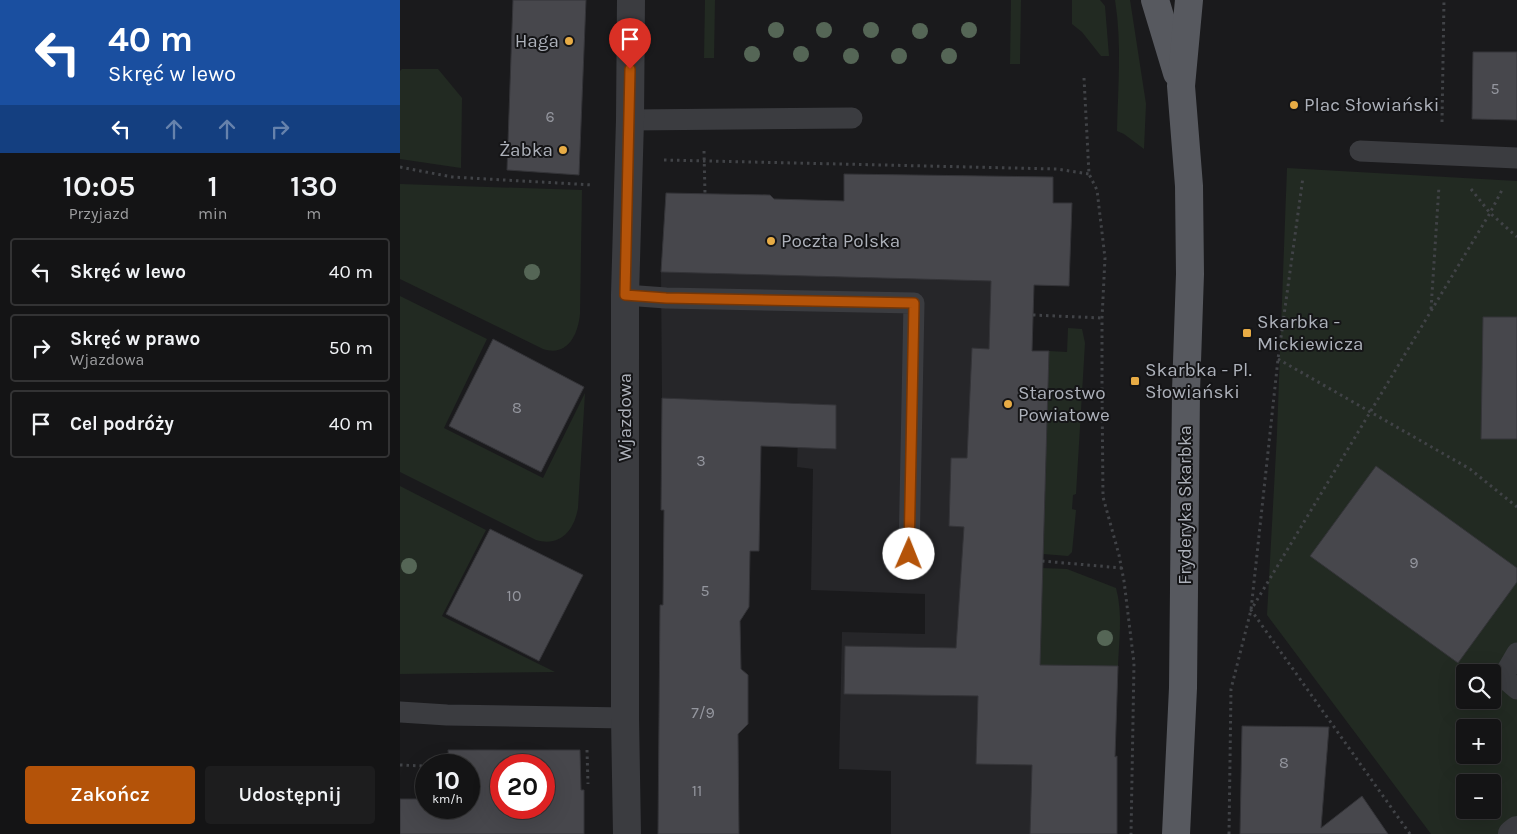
<!DOCTYPE html>
<html lang="pl">
<head>
<meta charset="utf-8">
<style>
	body { margin:0; font-family:Karla,sans-serif; background:#1d1d1e; color:#f1f3f6; height:100vh; display:flex; flex-direction:column; font-size:19px; white-space:nowrap }
	* { box-sizing:border-box; margin:0 }
	p { font-size:16px; color:#9d9ea0 }
	.icon { flex:none; width:28px; height:28px; fill:none; stroke:currentColor; stroke-width:2; stroke-linecap:round; stroke-linejoin:round }
	.map { position:relative; flex:1; overflow:hidden }
	.drawer { display:flex; flex-direction:column; background:#141415; width:400px }
	.drawer>* { flex:none }
	.top-card { background:#1a4fa0; color:#fff; overflow:hidden }
	.tools { position:absolute; left:1056px; top:664px; display:grid; gap:10px }
	.tools a { display:grid; place-items:center; width:45px; height:45px; border-radius:5px; background:#141415; box-shadow:0 5px 20px #0002,0 0 0 1px #333334; font-size:25px }
	.speed { position:absolute; left:15px; top:754px; display:flex; gap:10px; font-size:25px; font-weight:700; text-align:center }
	.speed>* { display:grid; place-content:center; width:65px; height:65px; border-radius:50%; background:#141415; box-shadow:0 5px 20px #0002,0 0 0 1px #333334; line-height:1 }
	.speed small { font-size:12px; font-weight:400 }
	.speed .limit { border:8px solid #d22; background:#fff; color:#111 }
	.pin { position:absolute; display:grid; place-items:center; width:42px; height:42px; color:#fff; margin:-51px -21px; border-radius:50% 50% 50% 0; rotate:-45deg; box-shadow:0 0 5px #0007 }
	.pin .icon { rotate:45deg }
	.me { position:absolute; width:55px; margin:-28px; rotate:1deg; stroke-linejoin:round; filter:drop-shadow(0 0 4px #0008) }
	.turn { display:flex; align-items:center; gap:18px; height:105px; padding:0 25px; font-size:22px }
	.turn .icon { width:65px; height:65px; stroke-width:2.5 }
	.turn b { display:block; font-size:35px; line-height:42px }
	.lanes { display:flex; align-items:center; height:48px; padding:0 25px; background:#0003; justify-content:center; gap:25px; direction:ltr }
	.lanes .off { opacity:.35 }
	.eta { display:flex; justify-content:space-evenly; align-items:center; height:85px; text-align:center }
	.eta b { font-size:30px; font-weight:600; line-height:35px }
	.button { display:flex; gap:10px; margin-top:auto; padding:10px 25px }
	.button a { flex:1; height:58px; border-radius:5px; background:#b45309; color:#fff; font-size:20px; font-weight:600; line-height:58px; text-align:center }
	.button a+a { background:#1d1d1e; color:#f1f3f6 }
	ul { padding:0; list-style:none }
	li { display:flex; align-items:center; gap:15px; height:68px; margin:0 10px 8px; padding:0 15px; border:2px solid #333334; border-radius:5px }
	li div { flex:1 }
	li b { display:block; font-size:19px }
	li em { font-style:normal }
	main { display:flex; flex:1; min-height:0 }
	.map>svg:first-child { display:block }
	.built { fill:#262629 }
	.green { fill:#222a22; fill-rule:evenodd }
	.building { fill:#47474c; stroke:#343438; fill-rule:evenodd }
	.lines { fill:none; stroke-linecap:round; stroke-linejoin:round }
	.path { stroke:#414347; stroke-width:3; stroke-dasharray:2.5 4; stroke-linecap:butt }
	.lane { stroke:#3b3c40; stroke-width:21 }
	.street { stroke:#3b3c40; stroke-width:28 }
	.primary { stroke:#57595f; stroke-width:28 }
	.tree { fill:#556656 }
	.route-casing { stroke:#753606; stroke-width:12 }
	.route { stroke:#b45309; stroke-width:9 }
	.poi-dot { fill:#e8ac45; stroke:#151517; stroke-width:2 }
	.labels { text-anchor:middle; dominant-baseline:central; stroke-width:4; stroke-linejoin:round; paint-order:stroke }
	.number-label { font-size:16px; fill:#94969e }
	.poi-label { font-size:19px; fill:#adb1ba; stroke:#151517; text-anchor:start }
	.street-label { font-size:19px; fill:#adb1ba; stroke:#151517 }
</style>
</head>
<body>
<main>
<section class="drawer">
<div class="top-card">
<div class="turn"><svg class="icon" aria-label="left" viewBox="0 0 24 24"><path d="M17 20v-9H6M10 6l-5 5 5 5"/></svg><div><b>40 m</b>Skręć w lewo</div></div>
<div class="lanes"><svg class="icon" aria-label="left" viewBox="0 0 24 24"><path d="M17 20v-9H6M10 6l-5 5 5 5"/></svg><svg class="icon off" aria-label="ahead" viewBox="0 0 24 24"><path d="M12 20V5M6 11l6-6 6 6"/></svg><svg class="icon off" aria-label="ahead" viewBox="0 0 24 24"><path d="M12 20V5M6 11l6-6 6 6"/></svg><svg class="icon off" aria-label="right" viewBox="0 0 24 24"><path d="M7 20v-9h11M14 6l5 5-5 5"/></svg></div>
</div>
<div class="eta">
<div><b>10:05</b><p>Przyjazd</p></div>
<div><b>1</b><p>min</p></div>
<div><b>130</b><p>m</p></div>
</div>
<ul>
<li><svg class="icon" aria-label="left" viewBox="0 0 24 24"><path d="M17 20v-9H6M10 6l-5 5 5 5"/></svg><div><b>Skręć w lewo</b></div><em>40 m</em></li>
<li><svg class="icon" aria-label="right" viewBox="0 0 24 24"><path d="M7 20v-9h11M14 6l5 5-5 5"/></svg><div><b>Skręć w prawo</b><p>Wjazdowa</p></div><em>50 m</em></li>
<li><svg class="icon" aria-label="arrive" viewBox="0 0 24 24"><path d="M6 21V4h12l-3 4 3 4H6"/></svg><div><b>Cel podróży</b></div><em>40 m</em></li>
</ul>
<div class="button"><a>Zakończ</a><a>Udostępnij</a></div>
</section>
<div class="map">
<svg width="1117" height="834" viewBox="0 0 1117 834">
	<rect width="100%" height="100%" fill="#1a1a1c"/>
	<path class="built" d="M444,174L653,177V203H672L669,286L632,285V351H649L642,568L718,666L715,756H717V834H491V771L439,769L442,632L525,634V594L411,590L413,469L397,467L399,403L262,398L261,272L266,193L370,195L374,199L444,201Z"/>
	<g class="green">
		<path d="M305,0H315L314,58H304Z"/>
		<path d="M611,0H621L620,64H610Z"/>
		<path d="M672,0H700L705,6L709,56H701L682,32L672,24Z"/>
		<path d="M715,0H730L746,104L744,149L724,134L717,131C718,87 722,43 715,0Z"/>
		<path d="M2,69H38L62,98L61,168L0,159V71Z"/>
		<path d="M887,168L1117,181V834H1031L867,615L877,433ZM1065,672H1092V700H1065ZM1065,728H1092V755H1065ZM1065,782H1092V810H1065Z"/>
		<path d="M0,184L182,190L180,314C178,334 168,357 143,349L0,279Z"/>
		<path d="M0,296L87,339L44,428L143,478L185,393L178,508C174,531 160,547 136,540L0,472Z"/>
		<path d="M668,328L682,329L685,343L676,494L673,495L672,509L676,510L672,552L668,556L643,554L649,351L667,352Z"/>
		<path d="M0,486L86,530L42,616L155,672L0,674Z"/>
		<path d="M642,568L667,569L716,588C723,613 719,641 718,666L636,665Z"/>
	</g>
	<g class="building">
		<path d="M113,0H186L179,175L107,170Z"/>
		<path d="M1073,52H1117V120L1072,119Z"/>
		<path d="M444,174L653,177V203H672L669,286L634,285L632,351H649L640,665L718,666L715,757L717,756V834H630L632,765L576,764L578,696L444,694L445,646L556,648L564,527L549,526L551,458H567L572,348L589,349L591,281L261,272L266,193L370,195L374,199L444,201Z"/>
		<path d="M1083,317H1117V439H1081Z"/>
		<path d="M93,339L184,387L141,472L49,426Z"/>
		<path d="M262,398L436,405V449L361,446L359,551H350L349,607L340,621L341,669L348,675V724L338,734L339,834H258L260,605H263L264,510H261Z"/>
		<path d="M976,466L1117,568V582L1058,663L910,556Z"/>
		<path d="M90,529L183,575L139,661L46,614Z"/>
		<path d="M842,726L929,727L921,828L962,796L988,834H840Z"/>
		<path d="M48,750H180L181,790H184V834H0V799H26V808H69V765H49ZM101,765H144V808H101Z"/>
	</g>
	<g class="lines">
		<g class="path">
			<path d="M684,78L689,174L697,190L705,258L702,318V389L703,497L719,555L724,581L734,663L731,834"/>
			<path d="M1042,122L1044,0"/>
			<path d="M304,151L305,194"/>
			<path d="M264,160L657,169L689,174"/>
			<path d="M0,167L52,177L193,185"/>
			<path d="M1071,189L1090,213L1117,237"/>
			<path d="M1031,309L1039,186"/>
			<path d="M633,315L702,318"/>
			<path d="M878,359L1070,469L1117,507"/>
			<path d="M642,561L722,568"/>
			<path d="M187,750L188,784"/>
			<path d="M0,765L24,766"/>
			<path d="M829,834L831,689L851,610L878,359L903,177"/>
			<path d="M1010,834L851,610L1090,213L1102,190"/>
		</g>
		<g class="lane">
			<path d="M230,120L452,118"/>
			<path d="M960,151L1117,158"/>
			<path d="M225,295L266,298L514,303L509,554"/>
			<path d="M1117,653L1103,677L1117,689"/>
			<path d="M0,712L47,715L225,718"/>
		</g>
		<g class="street">
			<path d="M227,834L225,718V295L230,120L231,0"/>
			<path d="M1112,834L1117,830"/>
		</g>
		<g class="primary">
			<path d="M755,0L777,73"/>
			<path d="M776,834L783,688L786,391L790,274L789,186L781,86L789,0"/>
		</g>
	</g>
	<g class="tree">
		<circle cx="376" cy="30" r="8"/>
		<circle cx="424" cy="30" r="8"/>
		<circle cx="471" cy="30" r="8"/>
		<circle cx="569" cy="30" r="8"/>
		<circle cx="520" cy="31" r="8"/>
		<circle cx="352" cy="54" r="8"/>
		<circle cx="401" cy="54" r="8"/>
		<circle cx="451" cy="56" r="8"/>
		<circle cx="499" cy="56" r="8"/>
		<circle cx="549" cy="56" r="8"/>
		<circle cx="132" cy="272" r="8"/>
		<circle cx="9" cy="566" r="8"/>
		<circle cx="705" cy="638" r="8"/>
	</g>
	<g class="lines">
		<g class="route-casing">
			<path id="route" d="M230,69L225,295L266,298L514,303L509,554"/>
		</g>
		<use href="#route" class="route"/>
	</g>
	<g class="poi-dot">
		<circle cx="169" cy="41" r="5"/>
		<circle cx="894" cy="105" r="5"/>
		<circle cx="163" cy="150" r="5"/>
		<circle cx="371" cy="241" r="5"/>
		<rect x="842" y="328" width="10" height="10" rx="2.5"/>
		<rect x="730" y="376" width="10" height="10" rx="2.5"/>
		<circle cx="608" cy="404" r="5"/>
	</g>
	<g class="labels">
		<g class="number-label">
			<text x="1095" y="88">5</text>
			<text x="150" y="116">6</text>
			<text x="117" y="407">8</text>
			<text x="301" y="460">3</text>
			<text x="1014" y="562">9</text>
			<text x="305" y="590">5</text>
			<text x="114" y="595">10</text>
			<text x="303" y="712">7/9</text>
			<text x="884" y="762">8</text>
			<text x="297" y="790">11</text>
		</g>
		<g class="poi-label">
			<text x="159" y="41" text-anchor="end">Haga</text>
			<text x="904" y="105">Plac Słowiański</text>
			<text x="153" y="150" text-anchor="end">Żabka</text>
			<text x="381" y="241">Poczta Polska</text>
			<text x="857" y="322">Skarbka -<tspan x="857" dy="22">Mickiewicza</tspan></text>
			<text x="745" y="370">Skarbka - Pl.<tspan x="745" dy="22">Słowiański</tspan></text>
			<text x="618" y="393">Starostwo<tspan x="618" dy="22">Powiatowe</tspan></text>
		</g>
		<g class="street-label">
			<text transform="translate(225 417) rotate(-90)">Wjazdowa</text>
			<text transform="translate(785 505) rotate(-90)">Fryderyka Skarbka</text>
		</g>
	</g>
</svg>
<div class="tools">
<a><svg class="icon" aria-label="search" viewBox="0 0 24 24"><circle cx="10" cy="10" r="6"/><path d="M15 15l6 6"/></svg></a>
<a>+</a>
<a>−</a>
</div>
<div class="speed"><div>10<small>km/h</small></div><div class="limit">20</div></div>
<div class="pin" style="left:230px;top:69px;background:#d93025"><svg class="icon" aria-label="arrive" viewBox="0 0 24 24"><path d="M6 21V4h12l-3 4 3 4H6"/></svg></div>
<svg class="me" style="left:509px;top:554px" viewBox="-20 -20 40 40"><circle r="19" fill="#fff"/><path d="M0-13L10 11 0 6-10 11z" fill="#b45309"/></svg>
</div>
</main>
</body>
</html>
